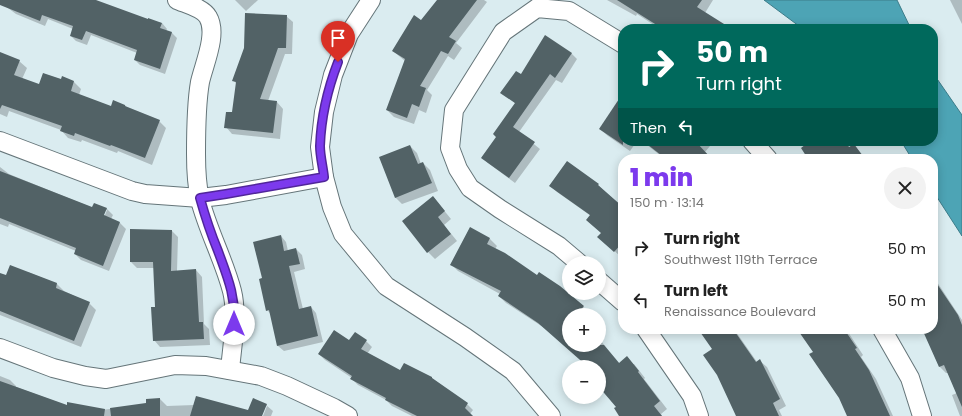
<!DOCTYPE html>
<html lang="en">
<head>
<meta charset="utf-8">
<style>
	body { margin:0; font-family:Poppins,sans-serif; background:#f2f2f2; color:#222; height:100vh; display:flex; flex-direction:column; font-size:15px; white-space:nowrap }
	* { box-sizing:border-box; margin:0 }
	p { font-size:13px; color:#767676 }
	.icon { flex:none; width:22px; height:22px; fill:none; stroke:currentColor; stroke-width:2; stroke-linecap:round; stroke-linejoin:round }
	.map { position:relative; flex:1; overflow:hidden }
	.drawer { position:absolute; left:618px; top:154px; width:320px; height:180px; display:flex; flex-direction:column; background:#fff; border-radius:16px; box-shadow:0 2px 10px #0003 }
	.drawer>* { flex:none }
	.top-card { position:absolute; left:618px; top:24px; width:320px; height:122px; border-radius:16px; box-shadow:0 2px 10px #0003; background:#00695c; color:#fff; overflow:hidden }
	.fabs { position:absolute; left:562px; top:256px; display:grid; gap:8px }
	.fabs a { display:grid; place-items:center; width:44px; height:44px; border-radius:50%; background:#fff; box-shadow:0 2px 10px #0003; font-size:20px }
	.pin { position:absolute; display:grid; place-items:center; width:34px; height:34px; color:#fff; margin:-41px -17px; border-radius:50% 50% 50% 0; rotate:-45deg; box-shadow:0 0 4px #0007 }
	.pin .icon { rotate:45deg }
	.me { position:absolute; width:44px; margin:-22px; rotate:0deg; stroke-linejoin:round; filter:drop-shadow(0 0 3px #0008) }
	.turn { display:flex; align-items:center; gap:14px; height:84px; padding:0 12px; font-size:18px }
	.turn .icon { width:52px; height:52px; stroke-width:2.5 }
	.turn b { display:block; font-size:28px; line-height:34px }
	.then { display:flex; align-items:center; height:38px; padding:0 12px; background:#0003; gap:8px; font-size:15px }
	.round { display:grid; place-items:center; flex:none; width:42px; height:42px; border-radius:21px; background:#f2f2f2 }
	.head { display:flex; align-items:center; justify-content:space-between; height:68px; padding:0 12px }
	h1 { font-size:24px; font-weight:800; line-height:30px; color:#7c3aed }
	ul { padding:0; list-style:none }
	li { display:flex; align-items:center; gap:12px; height:52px; padding:0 12px }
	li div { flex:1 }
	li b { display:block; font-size:15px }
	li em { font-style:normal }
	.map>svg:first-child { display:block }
	.water { fill:#4da4b5; stroke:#3d7c89 }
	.shadow { fill:#0003; fill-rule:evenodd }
	.building { fill:#526266 }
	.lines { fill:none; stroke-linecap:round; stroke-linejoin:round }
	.minor-casing { stroke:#657579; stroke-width:20 }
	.minor { stroke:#fff; stroke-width:18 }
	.route-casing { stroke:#51269a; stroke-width:10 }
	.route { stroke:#7c3aed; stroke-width:7 }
</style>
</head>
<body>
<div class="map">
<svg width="962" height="416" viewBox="0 0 962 416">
	<rect width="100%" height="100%" fill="#daecf0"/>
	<g class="water">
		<path d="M764,0H897L911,29H803Z"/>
		<path d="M933,73L962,115V236L933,191V159H912L901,141H933Z"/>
	</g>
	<g class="shadow">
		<path d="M0,0H93L148,20L162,23L167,29L166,31L172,33L177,38L165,74L140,65L135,60L137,53L91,35L87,45L76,41L71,36L73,29L48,19L45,26L16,14L0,2Z"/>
		<path d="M235,0H258L246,11Z"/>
		<path d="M438,0H484L487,2L456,43L462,48L454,60L448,56L427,90L432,95L426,113L419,110L414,124L394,117L387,110L405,61L393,51L421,21Z"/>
		<path d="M607,0H713L705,13L730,29H660L637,14L636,16Z"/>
		<path d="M950,0H962V24Z"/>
		<path d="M286,16L293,22L292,54H285L268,101L277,102L283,109L280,139L232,134L226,127L233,114L237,84L233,80Z"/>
		<path d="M571,53L577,59L562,83L556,80L519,132L540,149L515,183L488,163L482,157L497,137L516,104L502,92L521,75Z"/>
		<path d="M0,54L19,61L27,68L22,79L39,86L61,81L62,78L74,82L81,89L79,95L112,107L125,105L128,109L159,121L166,128L152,165L118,151L117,153L82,140L81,142L68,138L61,130L9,111L7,117L0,114Z"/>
		<path d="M623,95V141H637L630,151L608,136L600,129Z"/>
		<path d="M642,141H704L710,146L705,152L711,159H665Z"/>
		<path d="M800,141H845L850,148L854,145L866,159H810L805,147Z"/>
		<path d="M410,146L417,153L421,164L423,163L430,170L438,191L402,204L395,197Z"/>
		<path d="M567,163L598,185L623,208V256L622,258L606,243L602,233L591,216L557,192L551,186Z"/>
		<path d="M0,167L9,174L93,208H106L113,215L111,219L120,223L126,229L109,271L81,260L75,254L76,251L9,224L8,227L0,224ZM105,210H107L103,220H101Z"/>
		<path d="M433,197L451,219L444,225L457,241L435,259L428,252Z"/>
		<path d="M470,228L490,239L497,246L495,249L583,307L590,314L589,315H569V345H599V329L605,334L600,340L620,364H634L645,378L644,379L667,409L661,414L662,416H621L617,407L599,385V367H584L586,364L546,329L506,303L499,296L500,294L458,271L451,264Z"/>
		<path d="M172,231L178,237L177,271L196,270L202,277L204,324L209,329L210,345L160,347L154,340L156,308L154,268H137L131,262Z"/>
		<path d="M281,236L286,242L288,251L296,249L302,255L305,269L294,272L303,309L311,307L316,313L323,342L284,351L278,346L271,314L267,310L263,279Z"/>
		<path d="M28,272L57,284L64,291L89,303L96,310L81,347L0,315V274L6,276Z"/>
		<path d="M933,276L962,320V416H960L952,395L957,393L948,373H946L939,366L923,329H933Z"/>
		<path d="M687,329H699L692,334Z"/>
		<path d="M699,329H734L757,362L760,361L767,367L786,406L779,410L782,416H737L713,349Z"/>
		<path d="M798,329H846L863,355L861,357L876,379L893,416H848L840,398L814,352Z"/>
		<path d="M366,341L372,347L367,354L400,371L432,378L467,404L473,410L470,414L472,416H412L392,406L386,400L358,385L352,379V378L325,360L319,354L350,342Z"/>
		<path d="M0,376L10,380L16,386V387L68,406L102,410L147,404L160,399L167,406L194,405L249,411L266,405L273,411L271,416H263L267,406H265L261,416H0Z"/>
	</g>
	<g class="building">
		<path d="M0,0H96L148,19V18L162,23L160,28L172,32L160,69L134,60L137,50L86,31L82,40L70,36L73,26L42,15L40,21L0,5Z"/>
		<path d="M437,0H477L449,37L456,41L448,54L441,51L420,86L426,88L419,107L412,104L407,118L386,110L405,59L392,51L414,15L421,20Z"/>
		<path d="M617,0H702L697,7L732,29H663Z"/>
		<path d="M245,13L287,15L286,48H278L260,99L277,101L273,133L224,128L226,112H232L236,82L232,81L244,48Z"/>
		<path d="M545,35L572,53L555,78L550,74L513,127L535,142L509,178L481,158L496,137L493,134L515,103L500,93L516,71L521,74Z"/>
		<path d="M0,52L20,60L14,75L39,84L43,73L61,79L62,76L74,81L71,91L111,106L113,100L125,105V106L160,120L145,158L111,145L110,146L75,133L74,136L60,131L62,126L2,105L0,109Z"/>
		<path d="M623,93V145L599,129Z"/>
		<path d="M643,141H695L712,159H666Z"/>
		<path d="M810,141H844L849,147L854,144L865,159H808L801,148Z"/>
		<path d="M410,145L418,164L423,162L432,183L395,198L379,157Z"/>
		<path d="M567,161L599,184L598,185L623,207V242L614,252L597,237L601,233L586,220L590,215L549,186Z"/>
		<path d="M0,171L92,207L94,203L107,208L104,215L120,222L103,266L74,254L76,248L0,218Z"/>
		<path d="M433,196L445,211L438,217L451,234L427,253L402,221Z"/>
		<path d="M470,227L490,238L487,244L505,253L537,275L539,272L560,286L584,306L576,315H569V345H604L619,363L627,356L639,371L638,372L660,401L654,406L662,416H619L614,408L616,407L599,387V367H588L538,323L498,296L501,291L450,265Z"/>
		<path d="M130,229L172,230L171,271L196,269L199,322H203L204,339L153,341L151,307H155L153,262H130Z"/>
		<path d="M281,235L284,251L296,248L300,264L289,266L299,309L311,306L318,336L277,346L269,310L266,311L259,279L262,278L253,242Z"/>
		<path d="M10,265L57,283L56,288L90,302L74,341L0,311V273L6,275Z"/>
		<path d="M933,278L958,315L962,325V407L944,365L939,367L922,329H933Z"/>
		<path d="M698,329H733L756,362L760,359L780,399L773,403L779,416H736L717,375L703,355L712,349Z"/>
		<path d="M797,329H844L857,348L855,349L869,370L890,416H847L839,398L809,354L813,352Z"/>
		<path d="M334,330L349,340L355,332L367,340L361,349L400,370L404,363L432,377V378L468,403L465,408L473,416H417L385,400L386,398L350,379L352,376L318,354Z"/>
		<path d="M0,381L67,405V402L105,409L104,416H0Z"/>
		<path d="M196,396L248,410L253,398L267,404L262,416H190Z"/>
		<path d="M160,398V416H111L110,408L146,403V399Z"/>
	</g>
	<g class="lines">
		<g class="minor-casing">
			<g id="minor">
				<path d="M177,0C186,4 203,8 208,17C218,34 204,64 200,82C196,105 196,131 196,154C196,169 197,186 200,200C208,231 224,260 232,291C238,315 232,346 230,370"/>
				<path d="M371,0L349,34L333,75L324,112L320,147L324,177L332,207L343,234L386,286L465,337L513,371L551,416"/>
				<path d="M0,141L132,191L145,194L200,198L226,195L324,177"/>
				<path d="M752,141L768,159"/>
				<path d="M579,263L559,246L500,209L470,188L458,169L450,148L454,110L503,32L537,8L569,11L623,44"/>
				<path d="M599,281L623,302"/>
				<path d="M646,329L692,396L699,416"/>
				<path d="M882,329L910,378L922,416"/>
				<path d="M0,348L53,368L85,376L106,379L175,365L206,366L261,376L287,386L334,408L348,416"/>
			</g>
		</g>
		<use href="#minor" class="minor"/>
	</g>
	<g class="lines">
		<g class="route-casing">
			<path id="route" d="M234,324C236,296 227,276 218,251C211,234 205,216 200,198L226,194L324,177C323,167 320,156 320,146C321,118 328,88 338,62"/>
		</g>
		<use href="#route" class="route"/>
	</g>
</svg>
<div class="fabs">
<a><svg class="icon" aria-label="layers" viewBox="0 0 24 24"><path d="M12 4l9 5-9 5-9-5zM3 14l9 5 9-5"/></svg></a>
<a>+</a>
<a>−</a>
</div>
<div class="pin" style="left:338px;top:62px;background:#d93025"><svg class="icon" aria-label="arrive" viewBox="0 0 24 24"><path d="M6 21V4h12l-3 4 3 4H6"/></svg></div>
<svg class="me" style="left:234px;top:324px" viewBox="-20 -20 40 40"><circle r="19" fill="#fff"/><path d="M0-13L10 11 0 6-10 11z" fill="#7c3aed"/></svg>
<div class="top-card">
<div class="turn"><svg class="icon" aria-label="right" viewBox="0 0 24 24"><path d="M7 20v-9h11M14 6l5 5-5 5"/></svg><div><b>50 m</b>Turn right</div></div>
<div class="then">Then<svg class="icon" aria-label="left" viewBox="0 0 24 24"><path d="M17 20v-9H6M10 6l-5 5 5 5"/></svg></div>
</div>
<section class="drawer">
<div class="head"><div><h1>1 min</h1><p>150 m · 13:14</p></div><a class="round"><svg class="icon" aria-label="close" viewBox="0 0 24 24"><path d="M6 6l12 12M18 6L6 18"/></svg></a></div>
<ul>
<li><svg class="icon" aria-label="right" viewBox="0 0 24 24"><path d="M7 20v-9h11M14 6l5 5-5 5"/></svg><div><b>Turn right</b><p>Southwest 119th Terrace</p></div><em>50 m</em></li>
<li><svg class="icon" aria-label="left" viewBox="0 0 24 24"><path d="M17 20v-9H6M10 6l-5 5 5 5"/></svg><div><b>Turn left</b><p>Renaissance Boulevard</p></div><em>50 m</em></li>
</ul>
</section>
</div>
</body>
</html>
